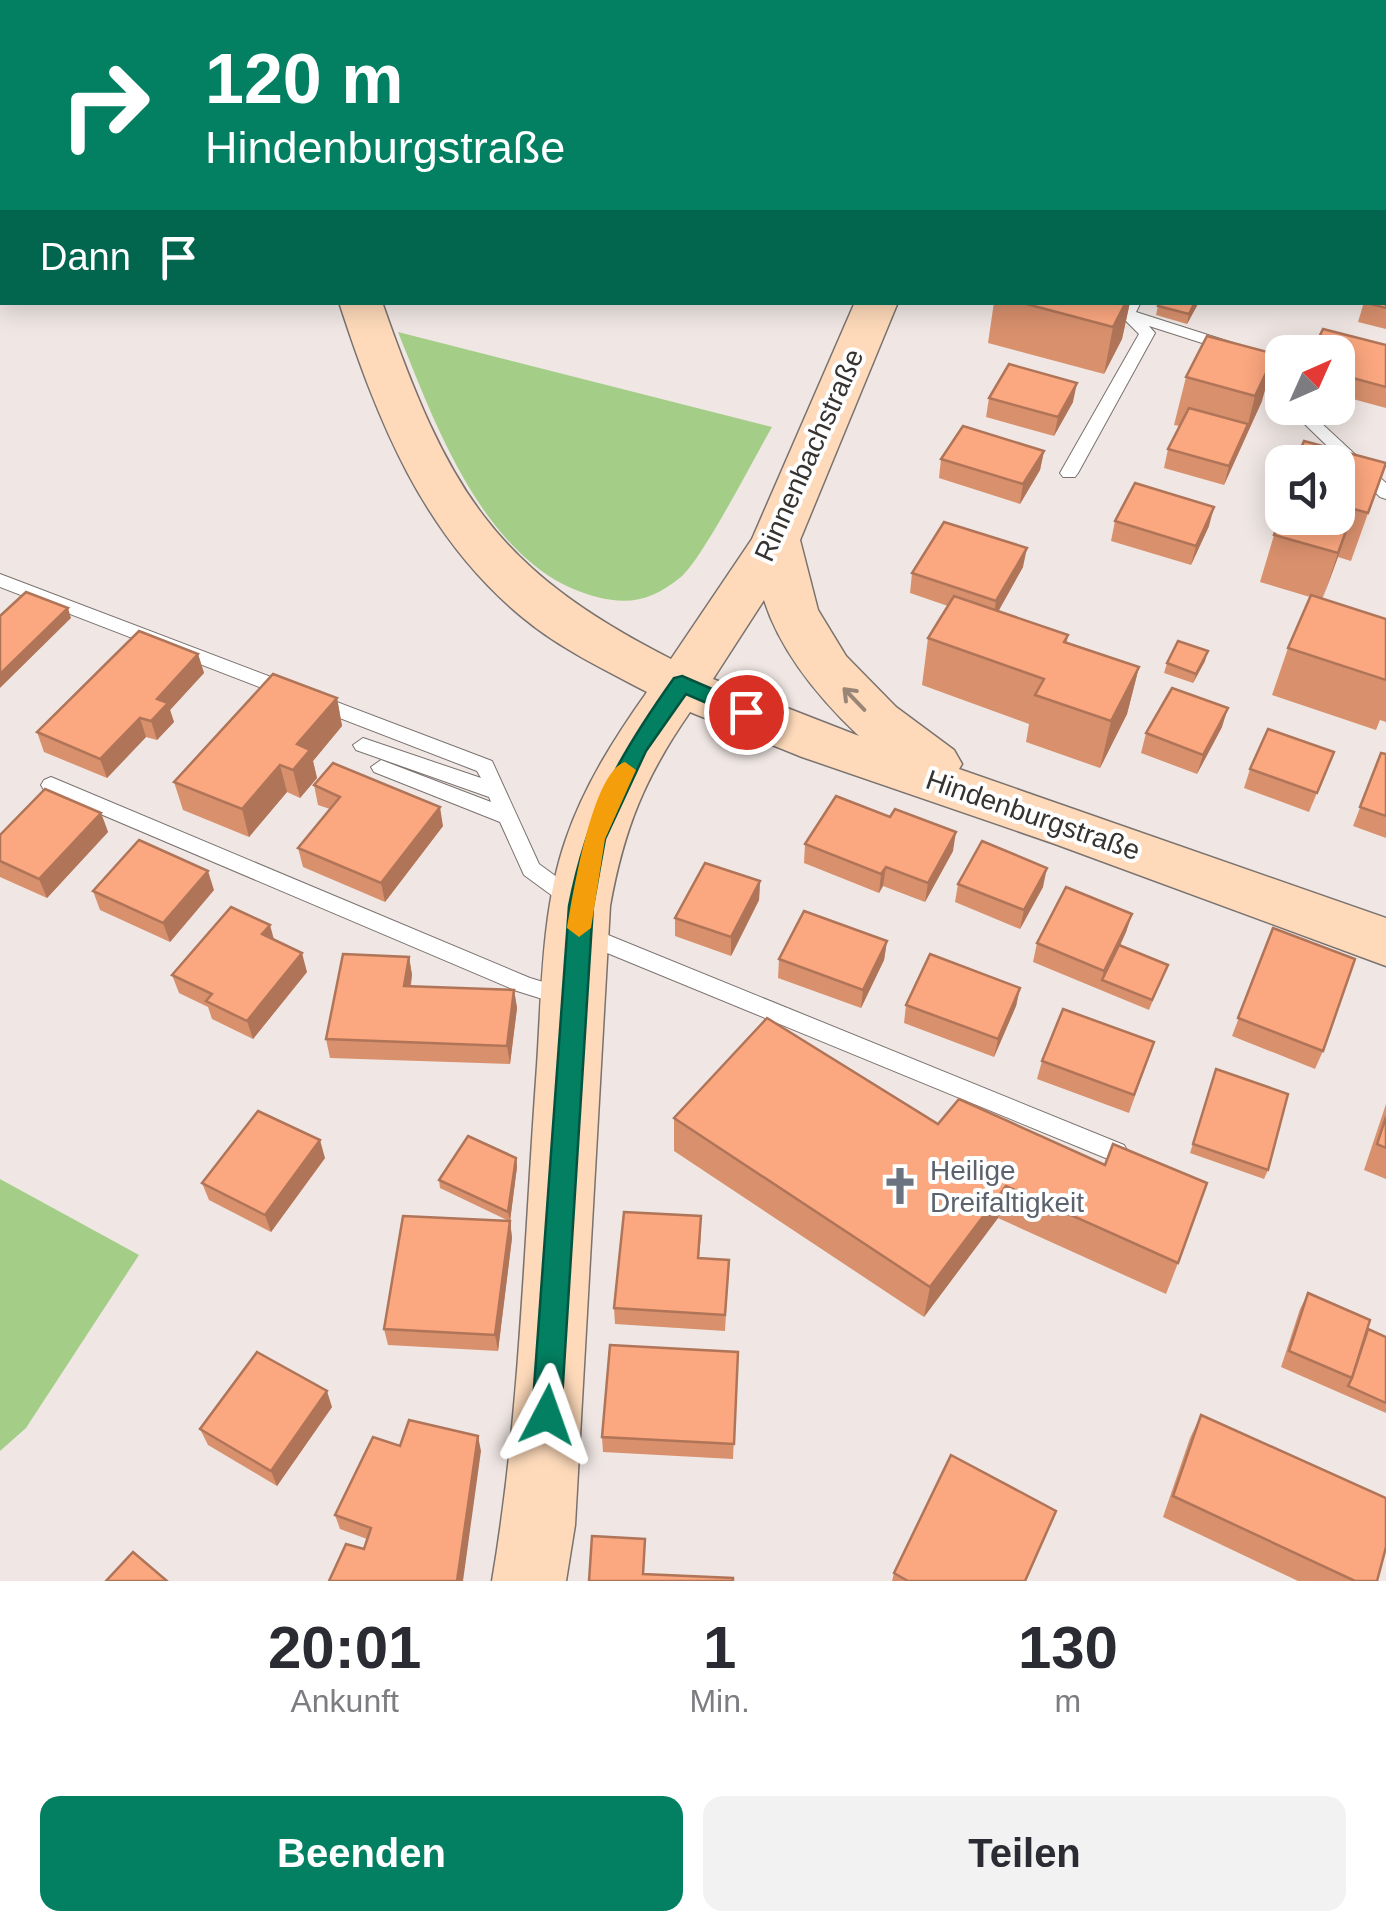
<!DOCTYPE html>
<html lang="de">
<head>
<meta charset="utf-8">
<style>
	body { margin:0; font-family:Arial,sans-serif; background:#f2f2f3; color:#2b2b33; height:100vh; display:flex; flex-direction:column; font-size:38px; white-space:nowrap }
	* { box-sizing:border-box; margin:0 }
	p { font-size:32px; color:#7c7c81 }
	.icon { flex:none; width:55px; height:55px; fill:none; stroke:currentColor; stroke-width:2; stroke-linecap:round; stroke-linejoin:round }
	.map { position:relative; height:1581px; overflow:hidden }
	.drawer { display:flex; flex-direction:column; background:#fff; flex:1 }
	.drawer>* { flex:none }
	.banner { position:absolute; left:0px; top:0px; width:1388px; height:305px; box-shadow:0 5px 25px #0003; background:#028061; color:#fff; overflow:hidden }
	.needle { width:65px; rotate:45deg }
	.controls { position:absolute; left:1265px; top:335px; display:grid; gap:20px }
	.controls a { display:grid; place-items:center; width:90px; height:90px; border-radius:20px; background:#fff; box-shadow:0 5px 25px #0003; font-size:50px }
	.pin { position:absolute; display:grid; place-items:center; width:85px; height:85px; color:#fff; margin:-42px; border:5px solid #fff; border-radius:50%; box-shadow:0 2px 10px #0007 }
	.me { position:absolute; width:110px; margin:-55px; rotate:4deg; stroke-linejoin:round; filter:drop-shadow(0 0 8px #0008) }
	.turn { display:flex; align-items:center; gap:35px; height:210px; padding:0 40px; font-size:45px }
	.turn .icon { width:130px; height:130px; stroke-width:2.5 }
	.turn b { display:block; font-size:70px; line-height:85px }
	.then { display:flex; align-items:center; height:95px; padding:0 40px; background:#0003; gap:20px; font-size:38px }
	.eta { display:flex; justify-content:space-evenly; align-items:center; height:170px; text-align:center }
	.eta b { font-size:60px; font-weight:700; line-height:70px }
	.cta { display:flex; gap:20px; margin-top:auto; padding:20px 40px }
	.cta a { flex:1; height:115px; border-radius:20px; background:#028061; color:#fff; font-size:40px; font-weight:700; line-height:115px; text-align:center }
	.cta a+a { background:#f2f2f3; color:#2b2b33 }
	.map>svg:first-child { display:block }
	.green { fill:#a4ce88 }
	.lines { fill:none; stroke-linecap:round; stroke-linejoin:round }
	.lane-casing { stroke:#79726f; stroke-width:2 }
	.street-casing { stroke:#79726f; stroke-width:2 }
	.secondary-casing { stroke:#79726f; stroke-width:3 }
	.lane { fill:#fff; fill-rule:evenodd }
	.street { fill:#fff; fill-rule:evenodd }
	.secondary { fill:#fedaba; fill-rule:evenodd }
	.wall { fill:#d8906d }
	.shaded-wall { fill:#b07559 }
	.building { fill:#fba77f; stroke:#b07559; stroke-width:2.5 }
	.oneway { stroke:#9a8676 }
	.route { fill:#028061; stroke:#01533f; stroke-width:2.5 }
	.slow { fill:#f59e0b }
	.labels { text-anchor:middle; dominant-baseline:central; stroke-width:8; stroke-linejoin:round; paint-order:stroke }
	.street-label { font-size:28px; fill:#363331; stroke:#fff }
	.worship-label { font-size:28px; fill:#5b616d; stroke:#fff; text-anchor:start }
</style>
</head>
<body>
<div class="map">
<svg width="1386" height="1581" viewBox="0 0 1386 1581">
	<rect width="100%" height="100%" fill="#f0e7e4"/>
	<g class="green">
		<path d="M398,332L772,427C754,458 703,558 681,577C654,599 631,606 597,597C487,570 436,426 398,332Z"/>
		<path d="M0,1179L139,1255L26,1428L0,1451Z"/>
	</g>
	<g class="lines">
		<g class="lane-casing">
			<g id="lane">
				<rect x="1385" y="131" width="1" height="8"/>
				<path d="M1125,302H1141L1136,312L1236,344L1282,387V400L1276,399L1224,350L1149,326L1155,333L1078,473L1075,477H1063L1060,473L1139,334L1119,314Z"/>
				<path d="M1288,408H1305L1386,483V499L1380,497Z"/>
				<path d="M0,574L492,761L539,864L583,896L587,902L583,908H569L524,875L500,822L374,772L371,767L381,760L491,802L489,797L356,750L353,745L363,738L481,778L477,771L0,587Z"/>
				<path d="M51,777L530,978L573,991L576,997L573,1003L565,1006L517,991L44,790L41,785L44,780Z"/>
				<path d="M586,926L1124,1145L1128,1152L1124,1159L1116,1162L1108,1159L578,941L575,935L578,929Z"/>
			</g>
		</g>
		<g class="street-casing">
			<rect id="street" x="1385" y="42" width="1" height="16"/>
		</g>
		<g class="secondary-casing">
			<g id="secondary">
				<path d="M241,0H277L278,2H243Z"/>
				<path d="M339,302H382C447,488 492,568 671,659L752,539L855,302H898L800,540L818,610L846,656L896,707L954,750L962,764L959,769L1386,918V966L1055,844L802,757L690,712C645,777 624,828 610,906L575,1525L566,1581H492C520,1416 524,1247 536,1080C542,1002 540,913 566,839C584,786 615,737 647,692C605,670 559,648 522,617C423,535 378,422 339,302ZM764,600C781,653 819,698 859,736L713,679Z"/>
			</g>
		</g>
		<use href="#lane" class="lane"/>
		<use href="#street" class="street"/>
		<use href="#secondary" class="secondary"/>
	</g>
	<g class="wall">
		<path d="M1385,189L1386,190V329L1358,322L1364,302H1385Z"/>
		<path d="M994,302H1130L1122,339L1104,374L988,343Z"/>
		<path d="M1199,302L1187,324L1156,315L1158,306Z"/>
		<path d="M1207,336L1262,401L1224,485L1164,468L1168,449L1180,426L1174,425L1186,377Z"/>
		<path d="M1386,345V408L1338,395V352Z"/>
		<path d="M989,398L1073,402L1054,436L986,417Z"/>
		<path d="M1044,451L1040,470L1020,504L939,478L941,459Z"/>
		<path d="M1386,463L1351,561L1338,557L1322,599L1386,619V722L1380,720L1376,730L1272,695L1288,648L1310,597L1260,582L1274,535L1282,516L1279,515L1282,502V518Z"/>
		<path d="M1115,521L1209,526L1191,565L1111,541Z"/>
		<path d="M1023,567L998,611L1068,635L1067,642L1139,667L1127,714L1100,768L1026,742L1029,724L922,685L928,638L948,606L910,593L912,573Z"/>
		<path d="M198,654L204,673L170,710L174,722L157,740L146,737L107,778L44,752L37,732Z"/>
		<path d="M1205,661L1193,683L1164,673L1167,663Z"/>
		<path d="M337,698L342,726L313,761L317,778L300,798L287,792L249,837L183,810L174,782Z"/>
		<path d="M1222,727L1197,774L1141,753L1146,733Z"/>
		<path d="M1381,753L1386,754V838L1353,826Z"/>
		<path d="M1250,769L1326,771L1309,812L1244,788Z"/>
		<path d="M314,785L443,826L385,902L303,867L298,848L330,809L318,805Z"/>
		<path d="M101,813L108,832L47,898L0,877V835Z"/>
		<path d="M805,844L953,851L925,902L883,886L879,893L804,863Z"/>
		<path d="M760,881L759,900L731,956L675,936V918Z"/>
		<path d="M958,884L1043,887L1020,929L955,902Z"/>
		<path d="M214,890L170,942L100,910L93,891Z"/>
		<path d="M1132,914L1126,932L1120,946L1168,965L1149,1010L1033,962L1037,943Z"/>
		<path d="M1273,928L1323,1051L1315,1069L1232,1036Z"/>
		<path d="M274,941L307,972L253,1039L212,1019L208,1007L179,993L172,975Z"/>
		<path d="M887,941L884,960L861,1008L778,978L779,959Z"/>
		<path d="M409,957L412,975L411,986L514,990L517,1008L510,1064L330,1058L326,1039Z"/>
		<path d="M1020,988L1016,1006L994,1057L904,1023L906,1005Z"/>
		<path d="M1154,1042L1129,1113L1037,1079L1042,1061Z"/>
		<path d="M1213,1079L1268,1170L1264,1179L1190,1153Z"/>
		<path d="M1386,1104V1179L1364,1170Z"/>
		<path d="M674,1118L938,1124L1178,1263L1166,1294L998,1218L924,1317L674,1151Z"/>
		<path d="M325,1158L271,1232L209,1200L202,1183Z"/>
		<path d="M516,1158L517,1167L510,1221L512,1238L498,1351L388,1345L384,1329L509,1221L440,1188L439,1180Z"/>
		<path d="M701,1234L699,1258L729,1260L725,1331L615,1324L614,1308Z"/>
		<path d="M1308,1293L1368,1329L1386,1337V1413L1281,1367L1300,1309Z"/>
		<path d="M738,1352L733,1459L603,1452L602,1437Z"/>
		<path d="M332,1407L277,1486L208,1445L200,1429Z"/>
		<path d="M1201,1415L1377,1581H1298L1163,1517L1190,1438Z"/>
		<path d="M400,1446L481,1451L364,1549L367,1539L340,1529L335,1515Z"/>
		<path d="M1056,1511L1026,1581H892L894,1573Z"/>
	</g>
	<g class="shaded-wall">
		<path d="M1126,302H1130L1122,339L1104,374L1113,327Z"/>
		<path d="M1195,302H1199L1187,324L1189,314Z"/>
		<path d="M1275,354L1262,401L1224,485L1229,466L1248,424L1255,396Z"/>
		<path d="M1077,383L1073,402L1054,436L1058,417Z"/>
		<path d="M1044,451L1040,470L1020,504L1023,484Z"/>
		<path d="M1214,507L1209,526L1191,565L1196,546Z"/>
		<path d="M1354,509L1338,557L1322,601L1338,553Z"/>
		<path d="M1027,548L1023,567L993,621L996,601Z"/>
		<path d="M68,608L71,618L0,688V674Z"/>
		<path d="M1208,651L1205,661L1193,683L1196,674Z"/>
		<path d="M198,654L204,673L170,710L174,722L157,740L151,721L157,699Z"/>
		<path d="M1139,667L1127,714L1100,768L1111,721Z"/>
		<path d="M337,698L342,726L313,761L317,778L300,798L293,770L297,744Z"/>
		<path d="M1228,708L1222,727L1197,774L1203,755Z"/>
		<path d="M140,718L146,737L107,778L100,759Z"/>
		<path d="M280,765L287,792L249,837L242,809Z"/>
		<path d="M440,807L443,826L385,902L381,883Z"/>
		<path d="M101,813L108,832L47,898L39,879Z"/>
		<path d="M956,832L953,851L925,902L928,883Z"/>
		<path d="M886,867L883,886L879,893L881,874Z"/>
		<path d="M1047,868L1043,887L1020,929L1024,910Z"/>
		<path d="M208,871L214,890L170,942L163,923Z"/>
		<path d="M760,881L759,900L731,956V937Z"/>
		<path d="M1132,914L1126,932L1103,981L1102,980L1104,971Z"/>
		<path d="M270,925L275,943L262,934Z"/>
		<path d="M887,941L884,960L861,1008L863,990Z"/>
		<path d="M302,953L307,972L253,1039L247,1021Z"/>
		<path d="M409,957L412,975L407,1004L404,986Z"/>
		<path d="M1020,988L1016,1006L994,1057L998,1039Z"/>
		<path d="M514,990L517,1008L510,1064L507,1046Z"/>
		<path d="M320,1140L325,1158L271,1232L265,1215Z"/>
		<path d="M516,1158L517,1167L510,1221L508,1212Z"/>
		<path d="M1006,1186L998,1218L924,1317L930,1287Z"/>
		<path d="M510,1221L512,1238L498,1351L495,1335Z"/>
		<path d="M327,1391L332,1407L277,1486L271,1471Z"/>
		<path d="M478,1436L481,1451L463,1581H457Z"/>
	</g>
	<g class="building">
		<rect x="1385" y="138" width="1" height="32"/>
		<path d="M1385,222L1386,223V257H1385Z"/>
		<path d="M1385,269L1386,308L1364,302H1385Z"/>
		<path d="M1019,302H1126L1113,327Z"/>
		<path d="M1160,302H1195L1189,314L1158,306Z"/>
		<path d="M1323,329L1386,345V387L1338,374V352H1312Z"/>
		<path d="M1207,336L1275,354L1255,396L1186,377Z"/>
		<path d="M1009,364L1077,383L1058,417L989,398Z"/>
		<path d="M1189,408L1248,424L1229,466L1168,449Z"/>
		<path d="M963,426L1044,451L1023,484L941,459Z"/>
		<path d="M1304,441L1386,463L1368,513L1354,509L1338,553L1274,535L1282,514V518H1338V462H1295Z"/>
		<path d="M1135,483L1214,507L1196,546L1115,521Z"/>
		<path d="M944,522L1027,548L996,601L912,573Z"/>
		<path d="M26,592L68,608L0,674V616Z"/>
		<path d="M1311,595L1386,619V680L1288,648Z"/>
		<path d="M954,596L1068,635L1064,642L1139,667L1111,721L1035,695L1044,679L928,638Z"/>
		<path d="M139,631L198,654L157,699L168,703L151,721L140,718L100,759L37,732Z"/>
		<path d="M1178,641L1208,651L1196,674L1167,663Z"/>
		<path d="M273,674L337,698L297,744L310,750L293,770L280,765L242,809L174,782Z"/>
		<path d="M1172,688L1228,708L1203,755L1146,733Z"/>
		<path d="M1268,729L1334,752L1317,793L1250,769Z"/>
		<path d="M1381,753L1386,754V816L1360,807Z"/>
		<path d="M333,763L440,807L381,883L298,848L340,797L314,785Z"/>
		<path d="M45,789L101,813L39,879L0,861V835Z"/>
		<path d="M836,796L890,817L895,809L956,832L928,883L886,867L881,874L805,844Z"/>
		<path d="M139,840L208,871L163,923L93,891Z"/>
		<path d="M982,841L1047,868L1024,910L958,884Z"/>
		<path d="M705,863L760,881L731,937L675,918Z"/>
		<path d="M1066,887L1132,914L1104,971L1037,943Z"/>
		<path d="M231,907L270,925L262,934L302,953L247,1021L206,1001L212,994L172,975Z"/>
		<path d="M804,911L887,941L863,990L779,959Z"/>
		<path d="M1273,928L1355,959L1323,1051L1238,1018Z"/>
		<path d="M1119,945L1168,965L1152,1000L1102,980Z"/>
		<path d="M343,954L409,957L404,986L514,990L507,1046L326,1039Z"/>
		<path d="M930,954L1020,988L998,1039L906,1005Z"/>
		<path d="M1063,1009L1154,1042L1134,1095L1042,1061Z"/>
		<path d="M767,1018L938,1124L959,1099L1105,1165L1113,1144L1207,1183L1178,1263L1006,1186L930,1287L674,1118Z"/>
		<path d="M1216,1069L1288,1094L1268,1170L1193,1144Z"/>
		<path d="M258,1111L320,1140L265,1215L202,1183Z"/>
		<path d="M1386,1117V1148L1377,1144Z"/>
		<path d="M468,1136L516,1158L508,1212L439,1180Z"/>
		<path d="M624,1212L701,1216L698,1258L729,1260L725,1315L614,1308Z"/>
		<path d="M403,1216L510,1221L495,1335L384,1329Z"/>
		<path d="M1308,1293L1370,1320L1352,1378L1289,1351Z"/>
		<path d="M1368,1329L1386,1337V1403L1348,1386L1352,1378Z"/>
		<path d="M610,1345L738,1352L734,1444L602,1437Z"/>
		<path d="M257,1352L327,1391L271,1471L200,1429Z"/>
		<path d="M1201,1415L1386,1498V1547L1377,1581H1355L1173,1496Z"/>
		<path d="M409,1420L478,1436L457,1581H329L346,1544L364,1549L371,1528L335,1515L373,1437L400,1446Z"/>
		<path d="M951,1455L1056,1511L1025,1581H908L894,1573Z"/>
		<path d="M592,1536L645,1539L643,1574L733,1578V1581H589Z"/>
		<path d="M133,1552L167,1581H106Z"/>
	</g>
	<defs><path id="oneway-shaft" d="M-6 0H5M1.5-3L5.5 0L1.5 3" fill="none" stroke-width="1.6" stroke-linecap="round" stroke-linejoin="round" transform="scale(2.5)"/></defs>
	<use class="oneway" href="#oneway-shaft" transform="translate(854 699) rotate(-134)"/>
	<path class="route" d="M682,676L754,707L757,712L746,720L686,694L646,751L605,839L593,906L561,1415L557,1425L547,1429L536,1425L532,1415L569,906C588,810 618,757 674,678Z"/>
	<path class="slow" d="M625,762L636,770L605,839L591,928L579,937L567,928C573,895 592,772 625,762Z"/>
	<defs>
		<g id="church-bare" transform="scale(3)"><path d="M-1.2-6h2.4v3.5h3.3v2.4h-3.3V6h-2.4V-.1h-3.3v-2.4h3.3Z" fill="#6b7280" stroke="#fff" stroke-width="2.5" paint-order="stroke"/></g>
	</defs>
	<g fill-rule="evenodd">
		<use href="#church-bare" x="900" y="1186"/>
	</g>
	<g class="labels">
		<g class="street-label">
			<text transform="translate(809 455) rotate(-66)">Rinnenbachstraße</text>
			<text transform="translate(1033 815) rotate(19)">Hindenburgstraße</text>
		</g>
		<g class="worship-label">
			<text x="930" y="1170">Heilige<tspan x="930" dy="32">Dreifaltigkeit</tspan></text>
		</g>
	</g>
</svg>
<div class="controls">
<a><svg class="needle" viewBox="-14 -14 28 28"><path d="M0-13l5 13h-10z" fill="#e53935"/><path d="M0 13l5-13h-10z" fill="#7c7c81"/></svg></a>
<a><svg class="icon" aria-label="sound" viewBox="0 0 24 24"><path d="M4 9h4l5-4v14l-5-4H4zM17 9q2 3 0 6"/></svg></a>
</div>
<div class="pin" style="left:746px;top:712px;background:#d93025"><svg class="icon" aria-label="arrive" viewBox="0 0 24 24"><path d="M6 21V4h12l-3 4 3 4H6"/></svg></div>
<svg class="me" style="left:547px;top:1415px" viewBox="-20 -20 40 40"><path d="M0-17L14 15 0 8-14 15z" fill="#028061" stroke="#fff" stroke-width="4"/></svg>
<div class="banner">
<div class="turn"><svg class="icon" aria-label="right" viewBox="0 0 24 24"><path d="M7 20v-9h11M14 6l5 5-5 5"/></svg><div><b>120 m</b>Hindenburgstraße</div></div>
<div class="then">Dann<svg class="icon" aria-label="arrive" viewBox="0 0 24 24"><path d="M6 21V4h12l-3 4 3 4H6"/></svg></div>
</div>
</div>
<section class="drawer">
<div class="eta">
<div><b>20:01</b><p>Ankunft</p></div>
<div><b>1</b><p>Min.</p></div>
<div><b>130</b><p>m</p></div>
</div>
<div class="cta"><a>Beenden</a><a>Teilen</a></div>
</section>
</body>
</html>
